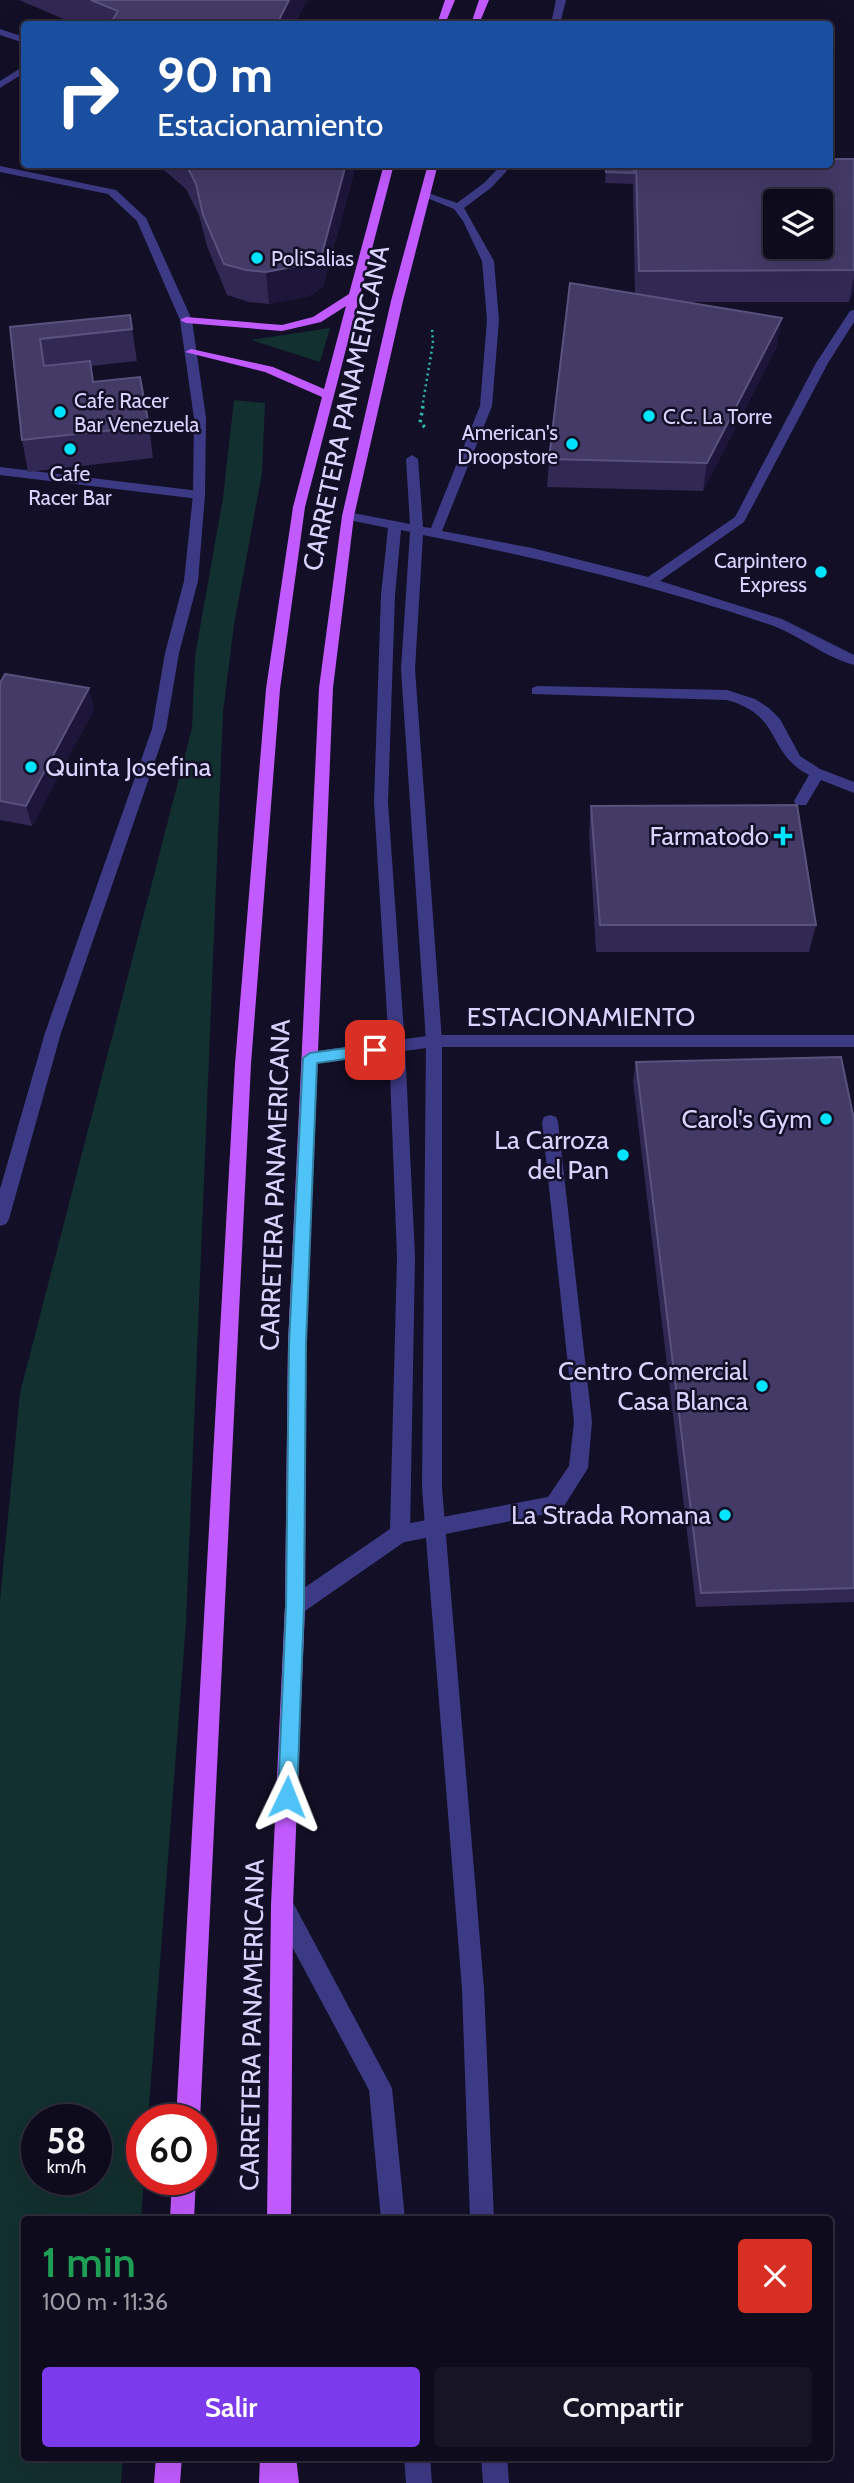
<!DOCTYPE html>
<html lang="es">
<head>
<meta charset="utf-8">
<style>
	body { margin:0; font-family:Cabin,sans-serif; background:#171425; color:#f1f3f6; height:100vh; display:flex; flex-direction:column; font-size:26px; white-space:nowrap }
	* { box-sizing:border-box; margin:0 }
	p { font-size:23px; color:#9b9ba3 }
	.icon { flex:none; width:38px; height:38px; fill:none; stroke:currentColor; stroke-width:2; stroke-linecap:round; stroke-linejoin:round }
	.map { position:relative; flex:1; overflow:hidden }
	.details { position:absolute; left:21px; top:2216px; width:812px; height:245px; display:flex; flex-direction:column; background:#0e0b1c; border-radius:7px; box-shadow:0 7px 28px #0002,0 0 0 2px #2e2b3b }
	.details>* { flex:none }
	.top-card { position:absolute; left:21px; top:21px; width:812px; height:147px; border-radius:7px; box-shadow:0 7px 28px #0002,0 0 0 2px #2e2b3b; background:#1a4fa0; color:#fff; overflow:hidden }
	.fabs { position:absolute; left:763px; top:189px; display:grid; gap:14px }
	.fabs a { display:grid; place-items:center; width:70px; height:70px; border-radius:7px; background:#0e0b1c; box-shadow:0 7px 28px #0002,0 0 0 2px #2e2b3b; font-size:35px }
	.speed { position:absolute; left:21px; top:2104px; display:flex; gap:14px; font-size:35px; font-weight:700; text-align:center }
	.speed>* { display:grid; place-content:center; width:91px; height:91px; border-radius:50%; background:#0e0b1c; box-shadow:0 7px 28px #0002,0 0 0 2px #2e2b3b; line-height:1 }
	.speed small { font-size:18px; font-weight:400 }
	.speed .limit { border:10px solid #d22; background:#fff; color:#111 }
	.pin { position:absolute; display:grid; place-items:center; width:60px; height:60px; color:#fff; margin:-30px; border-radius:14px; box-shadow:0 4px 10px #0006 }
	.me { position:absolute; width:77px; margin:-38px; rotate:2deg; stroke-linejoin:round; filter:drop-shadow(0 0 5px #0008) }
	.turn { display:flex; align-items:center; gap:24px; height:147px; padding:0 21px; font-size:32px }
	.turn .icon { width:91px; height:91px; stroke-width:2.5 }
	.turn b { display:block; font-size:49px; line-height:60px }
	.round { display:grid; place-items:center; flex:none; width:74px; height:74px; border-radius:7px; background:#171425 }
	.summary { display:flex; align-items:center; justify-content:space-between; height:119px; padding:0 21px }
	h1 { font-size:42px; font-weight:600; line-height:52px; color:#1e9e55 }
	.action { display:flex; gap:14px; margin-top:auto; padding:14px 21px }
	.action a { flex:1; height:80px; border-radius:7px; background:#7c3aed; color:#fff; font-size:28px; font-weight:600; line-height:80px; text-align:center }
	.action a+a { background:#171425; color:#f1f3f6 }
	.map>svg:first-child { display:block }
	.green { fill:#12302f; fill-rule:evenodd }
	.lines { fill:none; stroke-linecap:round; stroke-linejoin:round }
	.path-far1 { stroke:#2fb8b0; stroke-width:2.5; stroke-dasharray:2 3.5; stroke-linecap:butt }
	.path { stroke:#2fb8b0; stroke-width:3.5; stroke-dasharray:2.5 4.5; stroke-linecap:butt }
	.lane { fill:#3d3a85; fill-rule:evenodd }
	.street { fill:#3d3a85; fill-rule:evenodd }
	.primary { fill:#c25bff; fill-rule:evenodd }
	.wall { fill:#312854 }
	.shaded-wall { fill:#1d163a }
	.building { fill:#433a66; stroke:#5a527e; stroke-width:2; fill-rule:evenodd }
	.route { fill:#4fc3f7; stroke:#337fa1; stroke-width:2 }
	.poi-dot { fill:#00e5ff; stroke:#130f26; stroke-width:2.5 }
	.labels { text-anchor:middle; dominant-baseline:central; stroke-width:5; stroke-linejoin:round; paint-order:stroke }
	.far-poi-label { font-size:21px; fill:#d9d4ff; stroke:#130f26; text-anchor:start }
	.street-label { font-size:26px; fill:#d9d4ff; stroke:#130f26 }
	.poi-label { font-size:26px; fill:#d9d4ff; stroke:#130f26; text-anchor:end }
</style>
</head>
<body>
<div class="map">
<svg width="854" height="2483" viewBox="0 0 854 2483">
	<rect width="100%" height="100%" fill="#130f26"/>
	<g class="green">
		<path d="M330,328L320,362L251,340Z"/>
		<path d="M234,400L265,403L262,473L234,625L223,712L186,1623L148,2119H142L144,2179L141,2219H24V2457H123L121,2483H0V1600L20,1393L192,728L195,656L223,498ZM37,2119H96V2179H37Z"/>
	</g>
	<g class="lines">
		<path class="path-far1" d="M422,408L433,343L432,328"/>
		<path class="path" d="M423,406L420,423L426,428"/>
		<g class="lane">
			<path d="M508,164H526L503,170V166Z"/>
			<path d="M0,467L199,491L205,495L199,499L0,475Z"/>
			<path d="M537,686L727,690L755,699L769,708L780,719L800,756L820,769L854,782V793L821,780L806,805H796L794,801L809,775C765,752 784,716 727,700L532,694V688Z"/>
			<path d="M434,1035H854V1047H434L310,1064L302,1058L310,1052Z"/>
			<path d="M550,1115L556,1117L558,1122L592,1422L588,1468L561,1511L400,1543L393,1540L390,1534L393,1528L400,1525L548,1497L569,1466L574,1422L542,1122L544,1117Z"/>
		</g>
		<g class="street">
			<path d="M556,0H566L560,24H551Z"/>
			<path d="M481,21L486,24H470L472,22Z"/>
			<path d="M0,29L24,37V43L0,35Z"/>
			<path d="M24,66V73L0,88V81Z"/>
			<path d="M502,164H513L492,187L464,208L494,261L499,320L492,406L442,531L532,548L648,577L735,517L816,363L850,311L854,310V322L828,363L744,522L660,581L782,619L854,655V665C824,657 798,634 768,624C654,586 540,558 423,535L415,669L442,1041V1488L484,1989L494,2219H470L462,1989L422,1488L426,1041L401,669L410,532L401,530L395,595L388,802L405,1047L415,1257L410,1534L407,1540L302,1613L295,1616L288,1613L285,1606L288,1599L390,1529L397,1257L389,1047L374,802L381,595L388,528L344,519L342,516L348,512L410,524L406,459L412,455L418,459L423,527L431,528L480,406L487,320L482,261L463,221L454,209L420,195L425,192L457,203L484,183Z"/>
			<path d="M0,166L116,190L146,218L192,320L206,418L205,495L198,581L179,653L166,729L61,1033L9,1219L6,1224L0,1226V1189L45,1033L152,729L165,653L184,581L193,495L194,418L180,320L137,221L108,194L0,172Z"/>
			<path d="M282,1894L290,1897L392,2088L405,2219H381L369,2090L274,1913L271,1905L274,1897Z"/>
			<path d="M404,2457H430L432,2483H406Z"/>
			<path d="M481,2457H507L509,2483H483Z"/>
		</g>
		<g class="primary">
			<path d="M445,0H455L445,24H437Z"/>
			<path d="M479,0H489L479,24H471Z"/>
			<path d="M384,164H394L305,507L280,689L251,1064L200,2119H176L235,1064L266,689L293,507L322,397L265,372L185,352L191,349L273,367L324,389L346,306L321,322L282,331L186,323L180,320L186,317L282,325L313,317L349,294Z"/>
			<path d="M428,164H438L403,301L354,516L333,688L306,1344L305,1606L293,1905L291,2219H267L271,1905L285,1606L288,1344L319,688L342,516L391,301Z"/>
			<path d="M172,2179H196L194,2219H170Z"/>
			<path d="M156,2457H182L180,2483H154Z"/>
			<path d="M260,2457H296L299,2483H259Z"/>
		</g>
	</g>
	<g class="wall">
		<path d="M19,0H307L295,24H75Z"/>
		<path d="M854,159V290L849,302H684L777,346L703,491L547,487L549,459L635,294L633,184L605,183L606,164Z"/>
		<path d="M163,164H353L354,173L323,286L309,296L269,304L249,302L227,295L207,246L199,215L186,189L164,170Z"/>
		<path d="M130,315L137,361L91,366L93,382L149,426L153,458L28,472L22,440L10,327Z"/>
		<path d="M0,683L94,709L32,826L0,820Z"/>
		<path d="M591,806L816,925L809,952H596L589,833Z"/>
		<path d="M636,1062L854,1120V1602L696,1607L633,1081Z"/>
	</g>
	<g class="shaded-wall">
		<path d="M289,0H307L295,24H277Z"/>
		<path d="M346,164H353L354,173L323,286L309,296L269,304L266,272Z"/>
		<path d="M854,276V290L849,302Z"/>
		<path d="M782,318L777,346L703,491L707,463Z"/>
		<path d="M40,339L46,370L44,366Z"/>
		<path d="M89,688L94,709L32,826L26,806Z"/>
	</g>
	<g class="building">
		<path d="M91,0H289L277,24H110L118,11Z"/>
		<path d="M830,159H854V270L639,271L636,164H830ZM775,201H821V247H775Z"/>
		<path d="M186,164H346L322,254L307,264L266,272L246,270L224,264L203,215L196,184Z"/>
		<path d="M606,164H635L634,173L606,172Z"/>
		<path d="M570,283L782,318L707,463L549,459Z"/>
		<path d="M130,315L132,329L40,339L44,366L90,361L93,382L140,377L149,426L22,440L10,327Z"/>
		<path d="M5,674L89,688L26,806L0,801V683Z"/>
		<path d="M797,805L816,925H600L591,806Z"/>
		<path d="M841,1057L854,1120V1588L701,1593L636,1062Z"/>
	</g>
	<path class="route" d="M375,1044L383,1050L380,1054L317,1063L306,1344L304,1606L297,1797L294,1803L287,1806L280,1803L278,1797L286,1606L289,1344L303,1058L310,1053Z"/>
	<g class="poi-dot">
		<circle cx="257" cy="258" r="7"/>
		<circle cx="60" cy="412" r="7"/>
		<circle cx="649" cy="416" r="7"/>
		<circle cx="572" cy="444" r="7"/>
		<circle cx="70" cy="449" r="7"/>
		<circle cx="821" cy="572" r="7"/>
		<circle cx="31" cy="767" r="7"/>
		<path d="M779.5 825.5h7v7h7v7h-7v7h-7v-7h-7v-7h7z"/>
		<circle cx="826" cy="1119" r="7"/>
		<circle cx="623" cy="1155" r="7"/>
		<circle cx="762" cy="1386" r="7"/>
		<circle cx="725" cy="1515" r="7"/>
	</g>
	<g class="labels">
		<g class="far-poi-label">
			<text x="271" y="258">PoliSalias</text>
			<text x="74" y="400">Cafe Racer<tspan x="74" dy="24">Bar Venezuela</tspan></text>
			<text x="663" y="416">C.C. La Torre</text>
			<text x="558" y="432" text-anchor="end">American's<tspan x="558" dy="24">Droopstore</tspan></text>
			<text x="70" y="473" text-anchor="middle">Cafe<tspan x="70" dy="24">Racer Bar</tspan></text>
			<text x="807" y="560" text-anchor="end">Carpintero<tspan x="807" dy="24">Express</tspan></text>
		</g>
		<g class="street-label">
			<text transform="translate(346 408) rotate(-78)">CARRETERA PANAMERICANA</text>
			<text x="581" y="1017">ESTACIONAMIENTO</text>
			<text transform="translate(275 1185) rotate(-88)">CARRETERA PANAMERICANA</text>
			<text transform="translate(252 2025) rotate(-89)">CARRETERA PANAMERICANA</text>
		</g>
		<g class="poi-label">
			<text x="45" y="767" text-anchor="start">Quinta Josefina</text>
			<text x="769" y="836">Farmatodo</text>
			<text x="812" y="1119">Carol's Gym</text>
			<text x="609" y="1140">La Carroza<tspan x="609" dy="30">del Pan</tspan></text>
			<text x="748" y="1371">Centro Comercial<tspan x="748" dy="30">Casa Blanca</tspan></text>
			<text x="711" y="1515">La Strada Romana</text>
		</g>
	</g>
</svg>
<div class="fabs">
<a><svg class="icon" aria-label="layers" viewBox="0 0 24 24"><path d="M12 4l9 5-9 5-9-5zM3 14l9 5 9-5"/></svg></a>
</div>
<div class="speed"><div>58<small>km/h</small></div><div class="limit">60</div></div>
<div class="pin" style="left:375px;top:1050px;background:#d93025"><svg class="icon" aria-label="arrive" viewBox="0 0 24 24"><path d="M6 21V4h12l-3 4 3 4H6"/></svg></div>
<svg class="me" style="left:287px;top:1797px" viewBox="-20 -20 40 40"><path d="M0-17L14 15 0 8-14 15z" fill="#4fc3f7" stroke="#fff" stroke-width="4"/></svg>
<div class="top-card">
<div class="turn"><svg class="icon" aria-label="right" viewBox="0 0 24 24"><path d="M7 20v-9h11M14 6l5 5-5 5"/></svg><div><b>90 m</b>Estacionamiento</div></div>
</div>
<section class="details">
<div class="summary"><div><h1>1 min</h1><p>100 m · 11:36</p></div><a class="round" style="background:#d93025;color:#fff"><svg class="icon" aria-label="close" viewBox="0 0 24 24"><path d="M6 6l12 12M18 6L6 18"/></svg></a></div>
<div class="action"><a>Salir</a><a>Compartir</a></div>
</section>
</div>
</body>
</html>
